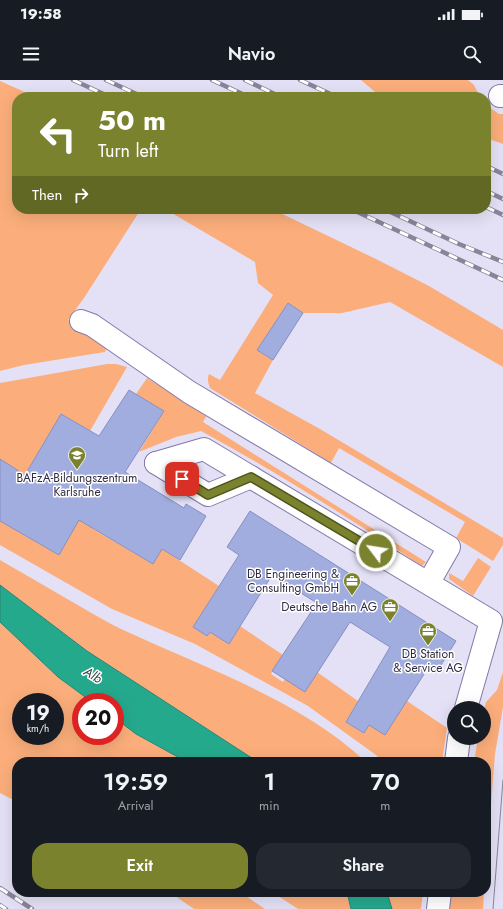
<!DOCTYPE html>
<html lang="en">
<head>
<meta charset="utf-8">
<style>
	body { margin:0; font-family:Jost,sans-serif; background:#242831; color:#f1f3f6; height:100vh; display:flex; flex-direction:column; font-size:15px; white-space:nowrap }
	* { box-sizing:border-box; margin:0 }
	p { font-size:13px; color:#9ea1a6 }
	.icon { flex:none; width:22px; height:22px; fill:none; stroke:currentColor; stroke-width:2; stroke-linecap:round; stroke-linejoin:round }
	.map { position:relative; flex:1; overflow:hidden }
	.side { position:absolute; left:12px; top:677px; width:479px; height:140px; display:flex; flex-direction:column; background:#171b24; border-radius:16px; box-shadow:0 4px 16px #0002 }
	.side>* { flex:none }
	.hud { position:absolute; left:12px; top:12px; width:479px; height:122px; border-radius:16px; box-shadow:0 4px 16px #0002; background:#7a822e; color:#fff; overflow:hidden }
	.controls { position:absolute; left:447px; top:621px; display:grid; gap:8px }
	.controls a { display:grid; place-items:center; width:44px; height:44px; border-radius:50%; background:#171b24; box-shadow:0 4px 16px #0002; font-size:20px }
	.speed { position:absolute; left:12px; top:613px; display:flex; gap:8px; font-size:20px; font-weight:700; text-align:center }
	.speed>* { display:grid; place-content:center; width:52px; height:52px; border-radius:50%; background:#171b24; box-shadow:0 4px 16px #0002; line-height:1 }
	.speed small { font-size:10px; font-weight:400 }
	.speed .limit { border:6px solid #d22; background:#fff; color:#111 }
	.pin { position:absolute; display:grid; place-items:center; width:34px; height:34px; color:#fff; margin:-17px; border-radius:8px; box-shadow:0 2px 6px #0006 }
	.me { position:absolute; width:44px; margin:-22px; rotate:301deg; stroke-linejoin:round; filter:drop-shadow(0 0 3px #0008) }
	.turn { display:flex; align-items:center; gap:14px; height:84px; padding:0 20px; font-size:18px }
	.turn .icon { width:52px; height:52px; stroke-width:2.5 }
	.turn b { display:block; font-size:28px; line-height:34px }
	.then { display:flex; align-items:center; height:38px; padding:0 20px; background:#0003; gap:8px; font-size:15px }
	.eta { display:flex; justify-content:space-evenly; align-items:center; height:68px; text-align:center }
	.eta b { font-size:24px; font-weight:600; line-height:28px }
	.primary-button { display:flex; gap:8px; margin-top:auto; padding:8px 20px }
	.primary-button a { flex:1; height:46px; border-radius:16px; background:#7a822e; color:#fff; font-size:16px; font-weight:600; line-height:46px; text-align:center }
	.primary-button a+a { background:#242831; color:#f1f3f6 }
	.status { display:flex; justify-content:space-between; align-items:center; height:28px; padding:0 20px; background:#171b24; direction:ltr }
	.status svg { height:11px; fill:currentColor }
	header { display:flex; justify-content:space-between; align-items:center; height:52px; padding:0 20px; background:#171b24; font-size:18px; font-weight:600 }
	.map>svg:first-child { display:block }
	.green { fill:#fbae7b; fill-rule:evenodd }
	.water { fill:#25a98d; stroke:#298476 }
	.building { fill:#a1addf; stroke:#8590c1 }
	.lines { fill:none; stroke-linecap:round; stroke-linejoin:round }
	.minor-casing { stroke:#8379a9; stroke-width:24 }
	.minor { stroke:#fff; stroke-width:22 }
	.tram { stroke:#888499; stroke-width:1 }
	.rail-casing { stroke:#888499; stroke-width:4.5 }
	.rail { stroke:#fff; stroke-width:3; stroke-dasharray:9; stroke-linecap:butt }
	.route-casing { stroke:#4f541e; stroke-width:10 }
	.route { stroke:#7a822e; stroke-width:7 }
	.labels { text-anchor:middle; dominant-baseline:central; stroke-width:3; stroke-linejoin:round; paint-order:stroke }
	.poi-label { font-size:12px; fill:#312c41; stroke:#fff }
	.water-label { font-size:13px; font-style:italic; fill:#2a443c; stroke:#fff }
</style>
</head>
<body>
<div class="status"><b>19:58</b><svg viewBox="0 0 49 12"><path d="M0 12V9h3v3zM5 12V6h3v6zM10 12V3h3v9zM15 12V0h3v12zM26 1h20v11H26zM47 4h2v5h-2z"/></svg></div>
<header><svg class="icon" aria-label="menu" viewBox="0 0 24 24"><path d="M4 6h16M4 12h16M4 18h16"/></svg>Navio<svg class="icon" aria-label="search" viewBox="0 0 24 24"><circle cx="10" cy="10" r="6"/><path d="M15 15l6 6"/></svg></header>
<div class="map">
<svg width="503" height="829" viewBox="0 0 503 829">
	<rect width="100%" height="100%" fill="#e4e1f6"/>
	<g class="green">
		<path d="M361,0H468L474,5L480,17H381Z"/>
		<path d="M0,1L36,17H17V129H141L84,218L68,240L105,265L106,269L105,272L24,285L0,291Z"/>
		<path d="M486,25L499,34H503V64L486,58Z"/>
		<path d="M165,129H272L376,179L429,206L503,250V287L390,222L342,233H303L288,223L257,270L273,280L255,313L320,349L503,458V465L493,481L456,458L465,442L339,368L331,383L210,308C208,302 207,299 209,294L220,300L273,215L258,203L255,182Z"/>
		<path d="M107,284H116L127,287L90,351L61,334L18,407L0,379V303Z"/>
		<path d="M147,298L207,335L203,342L426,482L422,486C350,439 277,392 201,351L176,357L139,372L164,331L136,314Z"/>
		<path d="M82,434L93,449L153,484L162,469L219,506L193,547L207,556L210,552L229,564L240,546L283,575L271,594L283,602L285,599L317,592L358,621L346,642L364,653L369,645L407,621L447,648L442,682H383L376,675L308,626L195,564L112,529L0,465V441L59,475Z"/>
		<path d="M478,478L491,487L473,516L449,499V493L463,501Z"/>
		<path d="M0,480C32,498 63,517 95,535C106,541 118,548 130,553C210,590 301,621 366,682H258L87,571L0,505Z"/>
		<path d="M0,542L58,597L92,622H81V656H115V638L136,654L187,682H17V722L0,713ZM21,622H55V656H21Z"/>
		<path d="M503,592V627L495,674L486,789V682H474L478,658H484V630L486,622L497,610Z"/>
		<path d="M169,812H240L265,829H194Z"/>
		<path d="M272,812H346L351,829H298Z"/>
		<path d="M387,812H423L421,829H392Z"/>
		<path d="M451,812H484L483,829H448Z"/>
	</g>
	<g class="water">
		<path d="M0,505L87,571L258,682H187L136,654L115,638V622H92L58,597L0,542Z"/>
		<path d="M347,812H387L392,829H351Z"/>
	</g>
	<g class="building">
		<path d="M288,223L303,233L273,280L257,270Z"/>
		<path d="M129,310L164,331L125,392L184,428L186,424L206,436L180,480L162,469L153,484L79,440L59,475L0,441V379L25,395L61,334L99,356Z"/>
		<path d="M250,431L456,561L436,593L428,588L385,655L369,645L364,653L346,642L390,567L350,542L305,612L272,591L317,523L272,495L229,564L210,552L207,556L193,547L239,475L227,467Z"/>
	</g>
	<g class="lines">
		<g class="minor-casing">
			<g id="minor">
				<path d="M500,16H503"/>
				<path d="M81,241L92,245L189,312L449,467L429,502"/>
				<path d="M156,383L204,369L491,541L466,628"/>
				<path d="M156,383L208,415L251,397"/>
				<path d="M456,682L459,658"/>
				<path d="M438,829L440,812"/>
			</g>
		</g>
		<use href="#minor" class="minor"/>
		<path class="tram" d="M493,829L503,700"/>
		<g class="rail-casing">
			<g id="rail">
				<path d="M73,0L110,17"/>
				<path d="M106,0L143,17"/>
				<path d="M212,0L249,17"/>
				<path d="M245,0L281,17"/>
				<path d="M300,0L337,17"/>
				<path d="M486,86L503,94"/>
				<path d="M486,111L503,119"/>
				<path d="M486,127L503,135"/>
				<path d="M351,129L503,200"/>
				<path d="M384,129L459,164L503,182"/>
				<path d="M0,808L32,829"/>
				<path d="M0,825L6,829"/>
			</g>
		</g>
		<use href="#rail" class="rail"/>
	</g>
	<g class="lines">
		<g class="route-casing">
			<path id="route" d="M182,399L208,415L251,397L376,471"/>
		</g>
		<use href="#route" class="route"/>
	</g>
	<defs>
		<g id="university-pin" transform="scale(0.9)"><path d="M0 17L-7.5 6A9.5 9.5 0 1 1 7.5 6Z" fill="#7a822e" stroke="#fff"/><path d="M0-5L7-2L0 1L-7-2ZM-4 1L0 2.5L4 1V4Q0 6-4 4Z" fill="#fff"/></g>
		<g id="office-pin" transform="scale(0.9)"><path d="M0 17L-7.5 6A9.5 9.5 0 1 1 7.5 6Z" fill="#7a822e" stroke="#fff"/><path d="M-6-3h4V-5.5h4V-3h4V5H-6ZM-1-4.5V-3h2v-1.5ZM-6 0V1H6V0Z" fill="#fff"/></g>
	</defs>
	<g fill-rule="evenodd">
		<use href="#university-pin" x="77" y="375"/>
		<use href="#office-pin" x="352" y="501"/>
		<use href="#office-pin" x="390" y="527"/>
		<use href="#office-pin" x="428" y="551"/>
	</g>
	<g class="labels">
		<g class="poi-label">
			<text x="77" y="398">BAFzA-Bildungszentrum<tspan x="77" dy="14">Karlsruhe</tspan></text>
			<text x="339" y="494" text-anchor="end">DB Engineering &amp;<tspan x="339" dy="14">Consulting GmbH</tspan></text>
			<text x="377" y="527" text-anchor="end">Deutsche Bahn AG</text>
			<text x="428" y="574">DB Station<tspan x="428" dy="14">&amp; Service AG</tspan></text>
		</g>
		<g class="water-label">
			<text transform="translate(93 595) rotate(31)">Alb</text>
		</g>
	</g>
</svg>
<div class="controls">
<a><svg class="icon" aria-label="search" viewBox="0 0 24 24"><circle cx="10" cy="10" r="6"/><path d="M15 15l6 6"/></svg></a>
</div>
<div class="speed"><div>19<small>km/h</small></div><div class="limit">20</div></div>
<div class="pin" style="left:182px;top:399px;background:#d93025"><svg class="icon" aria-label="arrive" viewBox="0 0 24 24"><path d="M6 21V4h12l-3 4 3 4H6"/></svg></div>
<svg class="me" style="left:376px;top:471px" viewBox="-20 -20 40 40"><circle r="17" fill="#7a822e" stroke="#fff" stroke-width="3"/><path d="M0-11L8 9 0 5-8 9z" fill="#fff"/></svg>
<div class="hud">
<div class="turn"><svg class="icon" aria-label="left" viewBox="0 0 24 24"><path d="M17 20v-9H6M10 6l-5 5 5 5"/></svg><div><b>50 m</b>Turn left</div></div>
<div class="then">Then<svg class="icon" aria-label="right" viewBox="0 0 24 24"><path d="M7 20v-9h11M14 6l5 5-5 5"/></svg></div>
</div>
<section class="side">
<div class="eta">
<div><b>19:59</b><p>Arrival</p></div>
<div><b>1</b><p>min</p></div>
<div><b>70</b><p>m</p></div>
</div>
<div class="primary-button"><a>Exit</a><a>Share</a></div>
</section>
</div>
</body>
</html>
